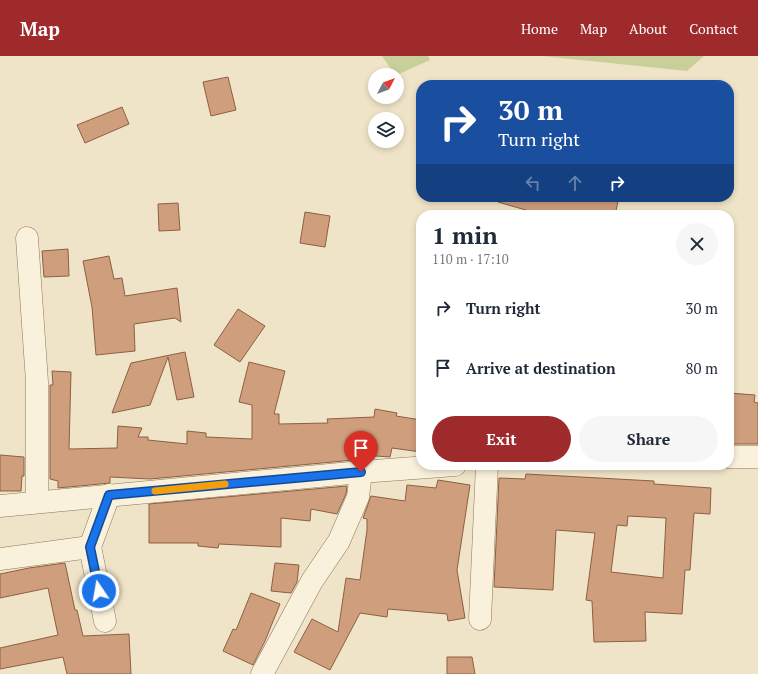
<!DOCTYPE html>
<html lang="en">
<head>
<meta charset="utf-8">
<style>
	body { margin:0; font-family:"PT Serif",serif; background:#f6f6f7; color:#1f2937; height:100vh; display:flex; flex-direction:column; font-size:15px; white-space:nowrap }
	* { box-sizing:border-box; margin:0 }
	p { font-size:13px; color:#747a83 }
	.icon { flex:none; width:22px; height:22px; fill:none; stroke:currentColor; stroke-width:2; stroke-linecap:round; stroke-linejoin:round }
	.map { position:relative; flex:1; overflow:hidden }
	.side { position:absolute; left:416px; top:154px; width:318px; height:260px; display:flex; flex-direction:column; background:#fff; border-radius:16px; box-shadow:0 2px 6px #0003 }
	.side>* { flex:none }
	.hud { position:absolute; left:416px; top:24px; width:318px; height:122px; border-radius:16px; box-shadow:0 2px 6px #0003; background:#1a4fa0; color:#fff; overflow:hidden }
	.needle { width:26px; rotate:49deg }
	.fabs { position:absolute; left:368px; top:12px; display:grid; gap:8px }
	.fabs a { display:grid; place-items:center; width:36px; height:36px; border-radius:50%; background:#fff; box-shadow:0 2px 6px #0003; font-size:20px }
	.pin { position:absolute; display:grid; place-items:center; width:34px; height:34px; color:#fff; margin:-41px -17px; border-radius:50% 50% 50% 0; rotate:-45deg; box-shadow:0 0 4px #0007 }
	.pin .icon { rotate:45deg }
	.me { position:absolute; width:44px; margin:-22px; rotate:348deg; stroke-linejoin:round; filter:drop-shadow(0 0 3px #0008) }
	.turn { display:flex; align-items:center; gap:14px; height:84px; padding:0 16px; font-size:18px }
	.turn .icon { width:52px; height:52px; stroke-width:2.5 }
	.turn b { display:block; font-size:28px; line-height:34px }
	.lanes { display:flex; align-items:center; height:38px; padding:0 16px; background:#0003; justify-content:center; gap:20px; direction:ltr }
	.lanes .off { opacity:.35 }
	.round { display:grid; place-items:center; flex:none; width:42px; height:42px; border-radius:21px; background:#f6f6f7 }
	.summary { display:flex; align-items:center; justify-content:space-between; height:68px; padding:0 16px }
	h1 { font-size:24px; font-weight:800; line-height:30px }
	.button { display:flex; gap:8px; margin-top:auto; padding:8px 16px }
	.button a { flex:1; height:46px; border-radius:24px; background:#9e2a2b; color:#fff; font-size:16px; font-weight:800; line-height:46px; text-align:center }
	.button a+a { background:#f6f6f7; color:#1f2937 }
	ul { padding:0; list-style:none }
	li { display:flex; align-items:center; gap:12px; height:60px; padding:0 16px }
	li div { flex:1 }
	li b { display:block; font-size:15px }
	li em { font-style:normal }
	header { display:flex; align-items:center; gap:24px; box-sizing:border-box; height:56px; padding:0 20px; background:#9e2a2b; color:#fff }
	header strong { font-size:19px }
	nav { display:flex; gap:22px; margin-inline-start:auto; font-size:14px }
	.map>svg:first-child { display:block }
	.green { fill:#c9cf9b }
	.building { fill:#cf9f7d; stroke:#8d5f41; fill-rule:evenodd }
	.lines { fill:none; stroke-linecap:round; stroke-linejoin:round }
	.minor-casing { stroke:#8d765c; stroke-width:23 }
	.minor { stroke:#faf1dc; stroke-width:22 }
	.route-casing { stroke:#114b97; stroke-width:10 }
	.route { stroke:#1a73e8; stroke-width:7 }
	.slow { stroke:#f59e0b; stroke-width:7 }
</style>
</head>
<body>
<header>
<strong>Map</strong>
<nav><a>Home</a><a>Map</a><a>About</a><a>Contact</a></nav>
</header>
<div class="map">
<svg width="758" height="618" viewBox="0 0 758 618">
	<rect width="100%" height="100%" fill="#f0e4c8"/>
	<g class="green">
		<path d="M382,0H428L430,4L397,19H395Z"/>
		<path d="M542,0H704L687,15Z"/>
	</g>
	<g class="building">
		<path d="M228,21L236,54L211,60L203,26Z"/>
		<path d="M122,51L129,68L85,87L77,69Z"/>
		<path d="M499,141H619L615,159H543L498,146Z"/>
		<path d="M178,147L180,174L159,175L158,148Z"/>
		<path d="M305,156L330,160L325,191L300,187Z"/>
		<path d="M68,193L69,220L44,221L42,195Z"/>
		<path d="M109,200L114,223L122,222L125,240L177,232L181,266L175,262L134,268L135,295L96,299L92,251L83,205Z"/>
		<path d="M238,253L265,270L240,306L214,289Z"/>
		<path d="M185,296L194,341L177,344L168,301L150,349L112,357L131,307Z"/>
		<path d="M249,306L285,315L274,358H279V368L328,367L327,363L374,361L375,353L397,357L396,360L421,364V396L392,392L390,401L376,400L354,401V404L150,423L110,421V427L58,432V425L50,423V329H53L52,315L71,316L69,393L117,392L118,370L142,372L138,381H148V384L187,388V375L206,377V381L252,383V349L239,346Z"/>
		<path d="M729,337L755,339L754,346L758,347V388H729Z"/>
		<path d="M0,399L24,401V420H22L21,435H0Z"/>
		<path d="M526,418L654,425V428L711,432L710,458L694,457L690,514H685L682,558L645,556L646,585L594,586L592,545L586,544L595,477L556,474L553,534L494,531L499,422L525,423ZM628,460L666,462L663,522L611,516L617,469L627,470Z"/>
		<path d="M438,424L470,429L457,514L465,562L448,565L447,558L388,553L387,561L360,557L330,614L294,596L312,563L338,576L346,522L360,524L367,474V463L363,462L371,440L405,445L407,429L436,432Z"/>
		<path d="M347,430L346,438L337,458L311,453L310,465L281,462V491L219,488L218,492L198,490V487H149V448Z"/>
		<path d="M65,507L75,554H77L83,580L129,578L131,618H67L63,601L0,613V592L58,579L48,532L0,542V518L29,512Z"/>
		<path d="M275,507L299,509L297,526L291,537L271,535Z"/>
		<path d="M251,537L280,548L265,585L253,609L223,595L233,573L236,574Z"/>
		<path d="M447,601H472L475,618H447Z"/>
	</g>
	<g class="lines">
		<g class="minor-casing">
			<g id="minor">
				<path d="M27,182L37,326V446"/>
				<path d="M729,401H758"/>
				<path d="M0,450L361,416L455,409"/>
				<path d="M90,491L105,565"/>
				<path d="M0,503L90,491L109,439"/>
				<path d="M480,563L487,409"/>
				<path d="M262,618L312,525L339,485L358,441L361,416"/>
			</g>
		</g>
		<use href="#minor" class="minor"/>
	</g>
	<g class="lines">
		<g class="route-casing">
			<path id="route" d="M99,535L90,491L109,439L361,416"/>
		</g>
		<use href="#route" class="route"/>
		<path class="slow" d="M155,435L225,428"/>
	</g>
</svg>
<div class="fabs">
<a><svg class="needle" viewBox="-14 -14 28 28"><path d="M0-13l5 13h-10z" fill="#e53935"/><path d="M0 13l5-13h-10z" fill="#747a83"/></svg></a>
<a><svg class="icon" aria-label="layers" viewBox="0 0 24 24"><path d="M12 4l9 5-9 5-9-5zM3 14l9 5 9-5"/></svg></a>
</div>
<div class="pin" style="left:361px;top:416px;background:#d93025"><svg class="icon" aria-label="arrive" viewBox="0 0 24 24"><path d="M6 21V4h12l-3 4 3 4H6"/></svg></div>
<svg class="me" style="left:99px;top:535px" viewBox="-20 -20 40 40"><circle r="17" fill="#1a73e8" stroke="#fff" stroke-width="3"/><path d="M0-11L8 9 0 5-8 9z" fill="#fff"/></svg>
<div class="hud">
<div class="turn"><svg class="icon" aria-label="right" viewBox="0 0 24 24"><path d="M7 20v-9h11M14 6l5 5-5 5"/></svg><div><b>30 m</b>Turn right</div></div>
<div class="lanes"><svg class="icon off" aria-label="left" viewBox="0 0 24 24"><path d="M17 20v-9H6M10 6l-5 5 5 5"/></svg><svg class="icon off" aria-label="ahead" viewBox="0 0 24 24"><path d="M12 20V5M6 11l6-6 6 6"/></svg><svg class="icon" aria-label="right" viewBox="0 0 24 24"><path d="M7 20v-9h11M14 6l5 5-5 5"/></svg></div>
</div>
<section class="side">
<div class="summary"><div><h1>1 min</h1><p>110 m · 17:10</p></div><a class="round"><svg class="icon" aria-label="close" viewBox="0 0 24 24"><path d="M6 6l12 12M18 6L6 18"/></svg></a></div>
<ul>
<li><svg class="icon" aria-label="right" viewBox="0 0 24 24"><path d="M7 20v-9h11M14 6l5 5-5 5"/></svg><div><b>Turn right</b></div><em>30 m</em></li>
<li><svg class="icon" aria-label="arrive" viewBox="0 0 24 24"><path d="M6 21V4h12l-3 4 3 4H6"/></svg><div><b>Arrive at destination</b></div><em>80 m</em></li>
</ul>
<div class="button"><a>Exit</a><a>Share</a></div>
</section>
</div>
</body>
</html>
